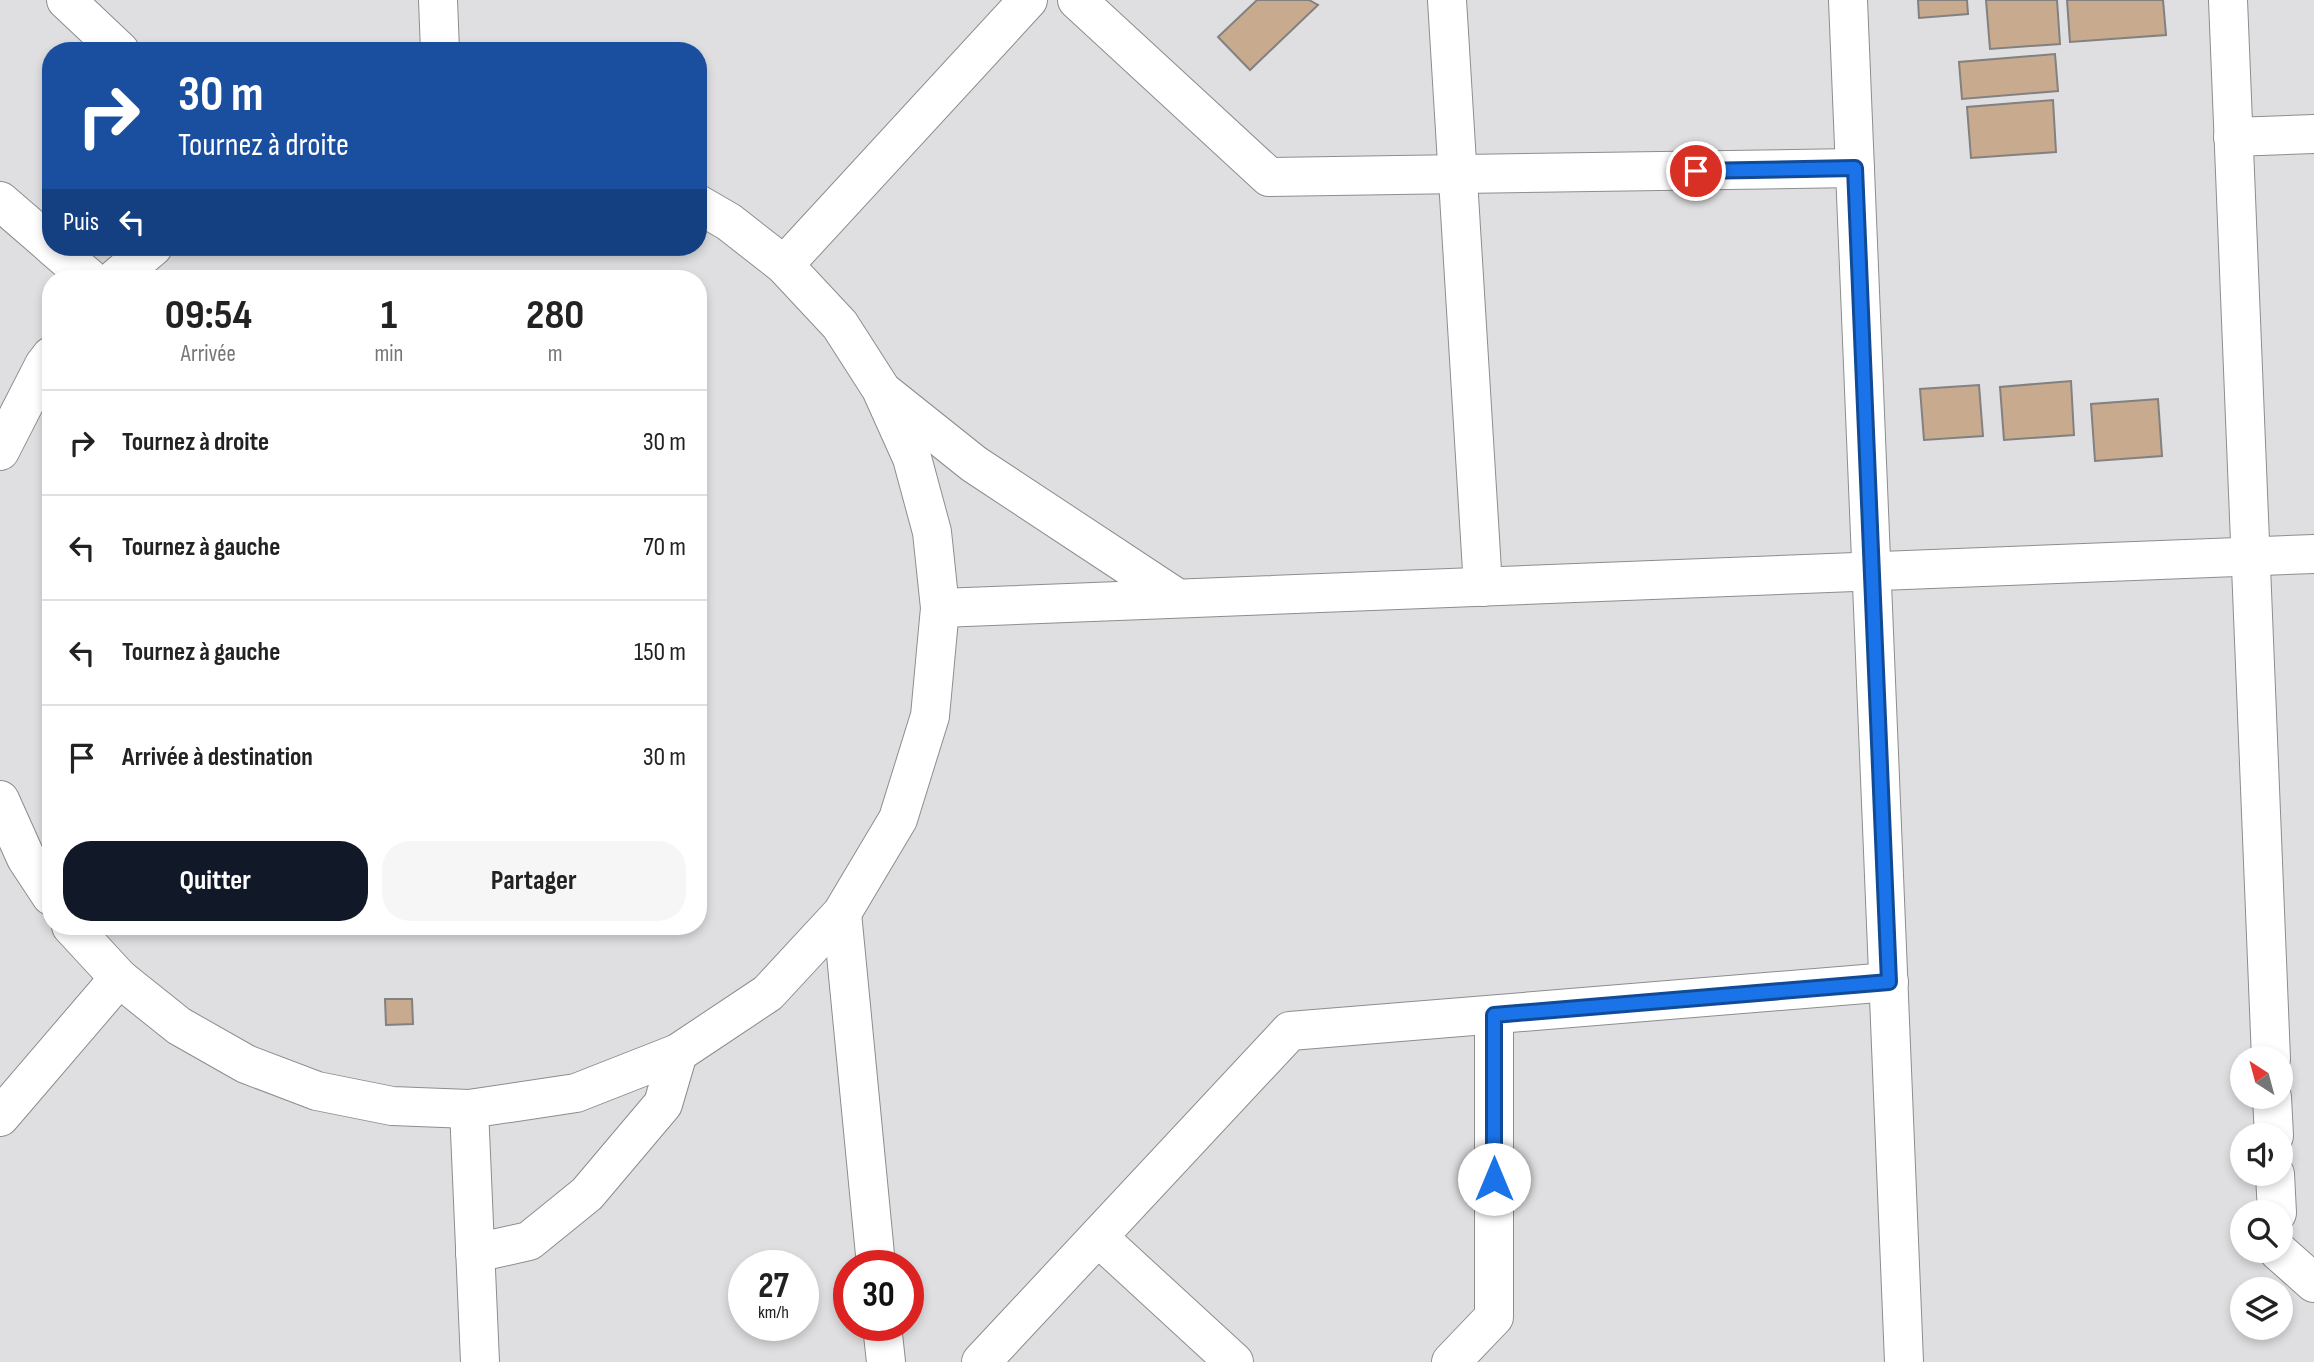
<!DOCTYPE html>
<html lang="fr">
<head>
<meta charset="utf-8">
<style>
	body { margin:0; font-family:"Sofia Sans Condensed",sans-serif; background:#f6f6f6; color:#222; height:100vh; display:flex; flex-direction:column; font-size:26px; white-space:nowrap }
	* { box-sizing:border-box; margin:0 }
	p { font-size:23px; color:#767676 }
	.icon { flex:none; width:38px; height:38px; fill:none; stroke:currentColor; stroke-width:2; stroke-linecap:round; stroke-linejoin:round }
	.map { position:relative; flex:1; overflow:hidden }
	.panel { position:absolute; left:42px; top:270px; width:665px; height:665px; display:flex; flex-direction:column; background:#fff; border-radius:28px; box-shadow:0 4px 10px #0003 }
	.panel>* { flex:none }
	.banner { position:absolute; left:42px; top:42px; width:665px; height:214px; border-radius:28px; box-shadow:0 4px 10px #0003; background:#1a4fa0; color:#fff; overflow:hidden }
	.needle { width:46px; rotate:324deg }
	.tools { position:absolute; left:2230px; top:1046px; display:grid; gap:14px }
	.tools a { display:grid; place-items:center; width:63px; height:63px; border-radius:50%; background:#fff; box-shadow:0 4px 10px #0003; font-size:35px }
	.speed { position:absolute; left:728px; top:1250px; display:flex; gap:14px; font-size:35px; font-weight:700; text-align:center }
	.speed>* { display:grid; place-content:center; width:91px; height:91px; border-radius:50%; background:#fff; box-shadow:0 4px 10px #0003; line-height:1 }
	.speed small { font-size:18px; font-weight:400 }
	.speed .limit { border:10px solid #d22; background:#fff; color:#111 }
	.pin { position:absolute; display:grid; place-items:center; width:60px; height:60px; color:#fff; margin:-30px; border:4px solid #fff; border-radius:50%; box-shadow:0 2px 7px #0007 }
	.me { position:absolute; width:77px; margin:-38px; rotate:0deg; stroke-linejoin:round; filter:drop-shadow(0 0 5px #0008) }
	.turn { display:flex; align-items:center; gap:24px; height:147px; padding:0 21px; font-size:32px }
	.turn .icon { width:91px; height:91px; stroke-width:2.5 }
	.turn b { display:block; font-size:49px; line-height:60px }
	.then { display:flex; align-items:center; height:66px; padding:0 21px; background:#0003; gap:14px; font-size:26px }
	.eta { display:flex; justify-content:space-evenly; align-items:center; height:119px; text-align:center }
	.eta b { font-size:42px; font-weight:700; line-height:49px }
	.action { display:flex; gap:14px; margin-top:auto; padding:14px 21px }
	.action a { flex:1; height:80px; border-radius:28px; background:#111827; color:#fff; font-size:28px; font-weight:700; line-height:80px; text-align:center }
	.action a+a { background:#f6f6f6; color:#222 }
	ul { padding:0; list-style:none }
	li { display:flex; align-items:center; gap:21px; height:105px; padding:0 21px; border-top:2px solid #e0e0e0 }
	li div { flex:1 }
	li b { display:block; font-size:26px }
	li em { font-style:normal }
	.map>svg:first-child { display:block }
	.building { fill:#c8aa8f; stroke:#828180; stroke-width:2 }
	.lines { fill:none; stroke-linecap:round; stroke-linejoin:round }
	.minor-casing { stroke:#8c8d8e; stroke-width:40 }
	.minor { stroke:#fff; stroke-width:38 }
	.route-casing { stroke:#114b97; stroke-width:18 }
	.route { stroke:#1a73e8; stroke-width:12 }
</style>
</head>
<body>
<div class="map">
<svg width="2314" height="1362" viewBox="0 0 2314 1362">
	<rect width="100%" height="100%" fill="#dfdfe1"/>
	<g class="building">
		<path d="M1257,0H1309L1318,5L1250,70L1218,37Z"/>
		<path d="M1918,0H1967L1968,14L1919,18Z"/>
		<path d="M1986,0H2057L2060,44L1990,49Z"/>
		<path d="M2067,0H2163L2166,35L2070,42Z"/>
		<path d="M2055,54L2058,91L1962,99L1959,62Z"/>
		<path d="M2053,100L2056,152L1971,158L1967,107Z"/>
		<path d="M2071,381L2074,435L2004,440L2000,387Z"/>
		<path d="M1979,385L1983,436L1924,440L1920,389Z"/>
		<path d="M2158,399L2162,456L2095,461L2091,404Z"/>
		<path d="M385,999H412L413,1024L386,1025Z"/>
	</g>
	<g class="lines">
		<g class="minor-casing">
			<g id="minor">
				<path d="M66,0L120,51"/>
				<path d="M438,0L440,51"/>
				<path d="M1077,0L1269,177L1855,168"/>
				<path d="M1447,0L1483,587"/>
				<path d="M1848,0L1904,1362"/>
				<path d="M2228,0L2271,1059"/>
				<path d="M2233,137L2314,134"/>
				<path d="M0,201L51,245"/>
				<path d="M53,247L89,278"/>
				<path d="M784,265L1028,0"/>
				<path d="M116,278L153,247"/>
				<path d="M885,393L974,464L1177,598"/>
				<path d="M0,451L44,365L51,356"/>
				<path d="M940,608L2314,554"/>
				<path d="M0,800L26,858L51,896"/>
				<path d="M842,913L876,1265"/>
				<path d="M71,926L119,978L179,1026L246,1064L317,1091L392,1106L469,1109L576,1093L678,1053L768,993L842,913L898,819L930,716L940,608L932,532L912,458L881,389L840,325L784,265L729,222L698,204"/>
				<path d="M2272,1097L2274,1136"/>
				<path d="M469,1109L480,1362"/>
				<path d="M0,1117L119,978"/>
				<path d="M2275,1174L2277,1213"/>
				<path d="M1098,1237L1234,1362"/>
				<path d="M2278,1251L2314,1283"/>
				<path d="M475,1253L529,1241L587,1194L663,1104L678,1053"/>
				<path d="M882,1325L886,1362"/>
				<path d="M981,1362L1290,1031L1889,982"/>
				<path d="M1451,1362L1494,1317V1015"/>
			</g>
		</g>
		<use href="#minor" class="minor"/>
	</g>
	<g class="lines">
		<g class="route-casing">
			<path id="route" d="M1494,1179V1015L1889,982L1855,168L1696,171"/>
		</g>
		<use href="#route" class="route"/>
	</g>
</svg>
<div class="tools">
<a><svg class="needle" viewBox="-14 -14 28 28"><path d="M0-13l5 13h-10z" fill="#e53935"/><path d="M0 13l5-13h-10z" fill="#767676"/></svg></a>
<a><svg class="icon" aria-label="sound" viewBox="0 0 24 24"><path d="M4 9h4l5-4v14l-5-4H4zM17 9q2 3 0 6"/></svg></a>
<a><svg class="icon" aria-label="search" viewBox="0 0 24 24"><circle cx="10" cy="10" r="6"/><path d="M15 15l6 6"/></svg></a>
<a><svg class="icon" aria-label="layers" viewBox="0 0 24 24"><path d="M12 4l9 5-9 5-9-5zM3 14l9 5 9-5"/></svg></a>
</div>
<div class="speed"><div>27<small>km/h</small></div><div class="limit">30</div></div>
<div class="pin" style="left:1696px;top:171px;background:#d93025"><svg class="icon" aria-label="arrive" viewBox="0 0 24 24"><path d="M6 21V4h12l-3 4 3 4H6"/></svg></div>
<svg class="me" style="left:1494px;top:1179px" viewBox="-20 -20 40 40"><circle r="19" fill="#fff"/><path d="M0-13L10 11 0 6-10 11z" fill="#1a73e8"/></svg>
<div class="banner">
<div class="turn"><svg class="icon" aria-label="right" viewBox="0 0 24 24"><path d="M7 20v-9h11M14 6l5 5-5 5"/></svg><div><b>30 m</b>Tournez à droite</div></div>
<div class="then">Puis<svg class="icon" aria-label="left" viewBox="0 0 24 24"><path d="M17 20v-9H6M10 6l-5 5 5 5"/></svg></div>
</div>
<section class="panel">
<div class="eta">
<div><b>09:54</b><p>Arrivée</p></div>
<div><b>1</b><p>min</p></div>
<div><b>280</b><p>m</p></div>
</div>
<ul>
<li><svg class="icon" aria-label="right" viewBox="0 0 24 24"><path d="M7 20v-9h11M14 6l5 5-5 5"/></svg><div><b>Tournez à droite</b></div><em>30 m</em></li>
<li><svg class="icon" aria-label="left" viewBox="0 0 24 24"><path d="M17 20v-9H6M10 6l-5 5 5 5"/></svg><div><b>Tournez à gauche</b></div><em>70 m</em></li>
<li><svg class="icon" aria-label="left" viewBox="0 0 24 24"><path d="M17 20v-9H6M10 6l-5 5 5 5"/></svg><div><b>Tournez à gauche</b></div><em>150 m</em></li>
<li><svg class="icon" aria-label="arrive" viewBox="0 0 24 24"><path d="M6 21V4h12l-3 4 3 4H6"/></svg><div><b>Arrivée à destination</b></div><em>30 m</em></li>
</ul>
<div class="action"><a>Quitter</a><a>Partager</a></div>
</section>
</div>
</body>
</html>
